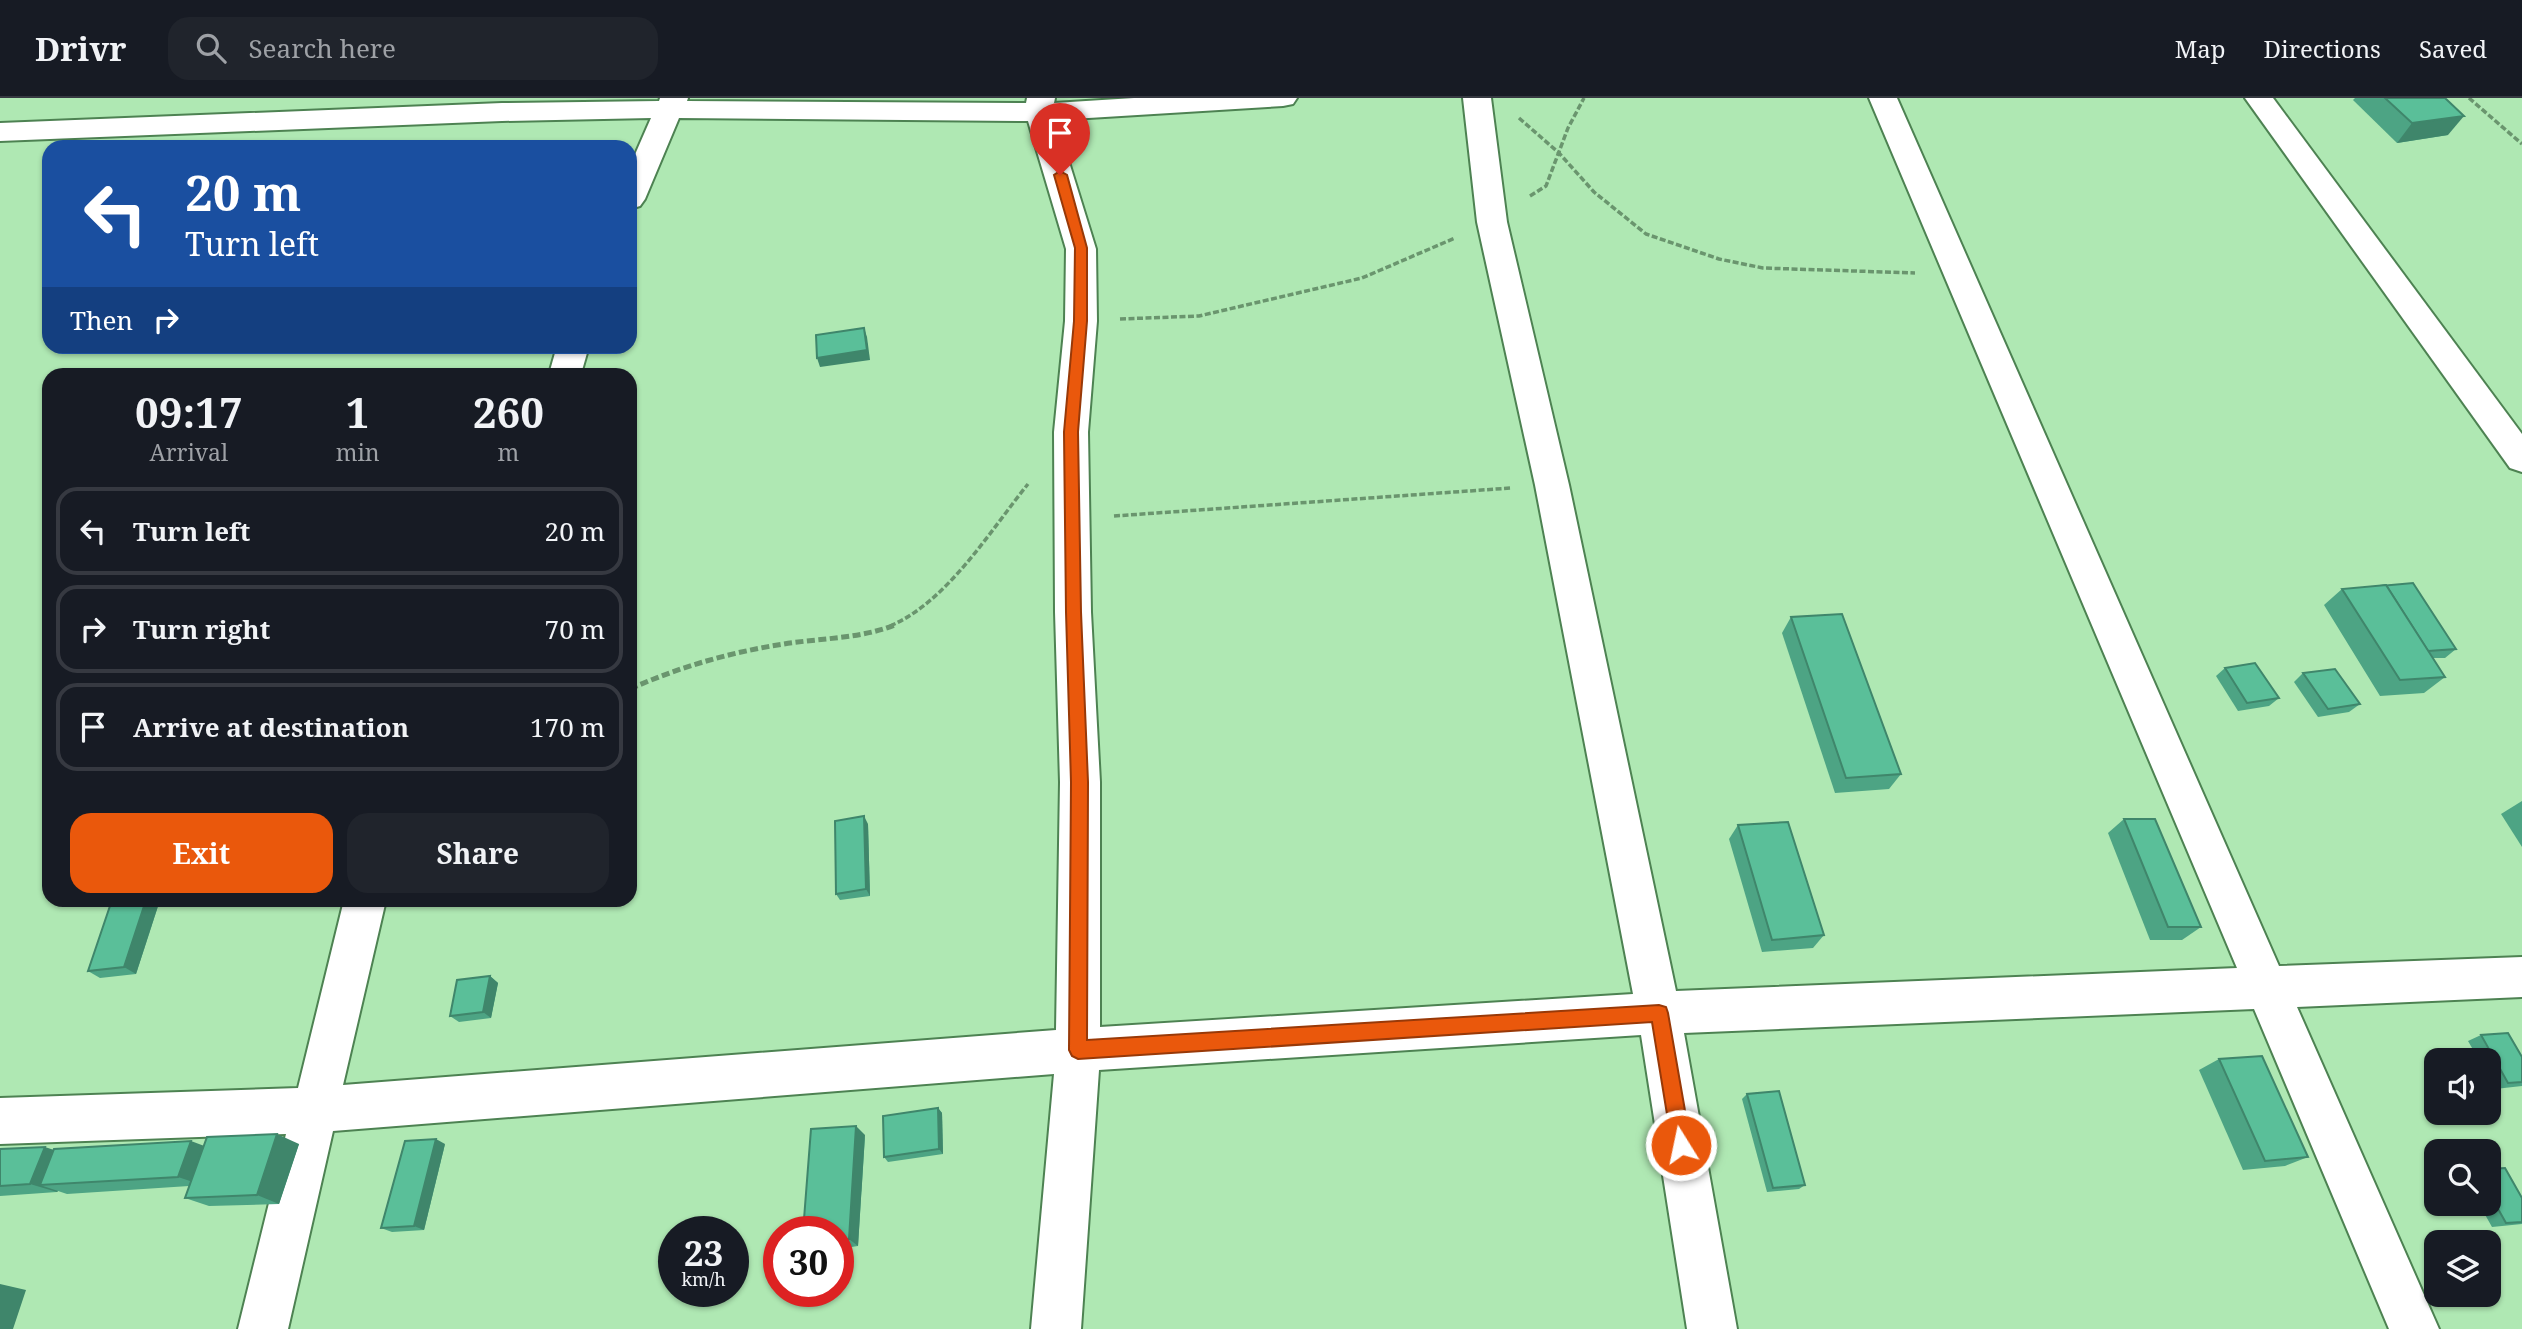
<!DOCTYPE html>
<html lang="en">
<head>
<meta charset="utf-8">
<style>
	body { margin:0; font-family:"Noto Serif",serif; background:#20242c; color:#f1f3f6; height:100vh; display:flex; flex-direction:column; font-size:26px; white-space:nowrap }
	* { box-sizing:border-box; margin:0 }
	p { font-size:23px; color:#9ea1a6 }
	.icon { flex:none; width:38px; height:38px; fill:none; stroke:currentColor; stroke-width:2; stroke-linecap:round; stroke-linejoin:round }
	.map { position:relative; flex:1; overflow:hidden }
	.side { position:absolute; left:42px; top:270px; width:595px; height:539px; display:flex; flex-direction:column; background:#171b24; border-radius:21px; box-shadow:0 2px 5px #0004 }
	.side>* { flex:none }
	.guide { position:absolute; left:42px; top:42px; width:595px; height:214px; border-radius:21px; box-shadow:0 2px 5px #0004; background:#1a4fa0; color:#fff; overflow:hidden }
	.buttons { position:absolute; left:2424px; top:950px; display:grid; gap:14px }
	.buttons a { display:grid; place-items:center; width:77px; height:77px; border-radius:14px; background:#171b24; box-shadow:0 2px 5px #0004; font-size:35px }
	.speed { position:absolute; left:658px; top:1118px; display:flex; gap:14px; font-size:35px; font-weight:700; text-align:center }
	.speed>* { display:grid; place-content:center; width:91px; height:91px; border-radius:50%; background:#171b24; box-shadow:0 2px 5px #0004; line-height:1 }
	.speed small { font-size:18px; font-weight:400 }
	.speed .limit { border:10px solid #d22; background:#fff; color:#111 }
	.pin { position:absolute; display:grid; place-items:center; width:60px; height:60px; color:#fff; margin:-72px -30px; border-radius:50% 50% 50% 0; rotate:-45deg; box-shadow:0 0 7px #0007 }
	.pin .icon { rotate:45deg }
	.me { position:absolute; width:77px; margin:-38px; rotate:350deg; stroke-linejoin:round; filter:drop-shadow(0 0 5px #0008) }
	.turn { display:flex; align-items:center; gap:24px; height:147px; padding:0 28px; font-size:32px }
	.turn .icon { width:91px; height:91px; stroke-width:2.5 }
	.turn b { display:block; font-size:49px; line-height:60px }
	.then { display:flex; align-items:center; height:66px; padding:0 28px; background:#0003; gap:14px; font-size:26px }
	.eta { display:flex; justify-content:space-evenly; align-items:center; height:119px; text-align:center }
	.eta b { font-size:42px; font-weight:700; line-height:49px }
	.primary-button { display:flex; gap:14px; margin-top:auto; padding:14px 28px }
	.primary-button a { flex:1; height:80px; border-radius:21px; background:#ea580c; color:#fff; font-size:28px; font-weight:700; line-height:80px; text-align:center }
	.primary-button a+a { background:#20242c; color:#f1f3f6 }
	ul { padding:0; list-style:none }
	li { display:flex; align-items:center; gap:21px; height:88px; margin:0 14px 10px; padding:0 14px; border:4px solid #363941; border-radius:21px }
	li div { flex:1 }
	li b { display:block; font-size:26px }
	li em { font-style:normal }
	header { display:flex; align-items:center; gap:42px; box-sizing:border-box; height:98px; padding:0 35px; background:#171b24; border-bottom:2px solid #363941 }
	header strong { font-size:33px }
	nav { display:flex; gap:38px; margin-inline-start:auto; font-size:24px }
	.search { width:490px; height:63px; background:#20242c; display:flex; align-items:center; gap:18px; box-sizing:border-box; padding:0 24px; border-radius:21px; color:#9ea1a6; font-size:26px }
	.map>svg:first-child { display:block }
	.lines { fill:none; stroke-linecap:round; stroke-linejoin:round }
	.minor-casing { stroke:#4d8252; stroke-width:4 }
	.path-far1 { stroke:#6a956e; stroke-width:3.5; stroke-dasharray:6 2.5; stroke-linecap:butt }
	.path { stroke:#6a956e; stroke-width:5; stroke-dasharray:8 3.5; stroke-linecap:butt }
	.minor { fill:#fff; fill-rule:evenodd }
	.wall { fill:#4da484 }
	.shaded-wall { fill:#3f866b }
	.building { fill:#5abf99; stroke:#3f866b; stroke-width:2 }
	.route { fill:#ea580c; stroke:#983908; stroke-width:2 }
</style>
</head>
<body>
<header>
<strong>Drivr</strong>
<div class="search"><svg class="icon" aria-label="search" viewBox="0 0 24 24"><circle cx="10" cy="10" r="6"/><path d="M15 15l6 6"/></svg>Search here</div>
<nav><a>Map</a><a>Directions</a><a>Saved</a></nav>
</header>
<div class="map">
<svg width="2522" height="1231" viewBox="0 0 2522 1231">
	<rect width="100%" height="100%" fill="#afe8b3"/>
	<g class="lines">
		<g class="minor-casing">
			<g id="minor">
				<path d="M660,0H688L687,3L1026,5L1027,0H1055L1054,5L1134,0H1297L1293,6L1283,8L1056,22L1096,151L1097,223L1088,334L1091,514L1100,684V929L1633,896L1535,387L1477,124L1463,0H1491L1507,124L1569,387L1676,893L2237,870L1869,0H1897L2279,868L2522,859V899L2297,909L2439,1231H2389L2254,911L1684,935L1737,1231H1687L1641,937L1099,972L1081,1231H1031L1054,976L333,1033L288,1231H238L286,1036L0,1046V1000L298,990L344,802H386L343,987L1056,932L1060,684L1055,514L1054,334L1065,223L1066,151L1028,23L679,20L645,101L640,108L630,111V68L651,20L502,23L0,43V25L502,5L659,3Z"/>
				<path d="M2245,0H2273L2522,336V374L2510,370Z"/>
				<path d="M557,248H589L581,276H549Z"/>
			</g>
		</g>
		<g class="path-far1">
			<path d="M2469,0L2522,46"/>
			<path d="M1519,20L1559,55L1594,94L1646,136L1719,161L1763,170L1915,175"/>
			<path d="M1530,98L1546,88L1568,30L1584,0"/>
			<path d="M1120,221L1199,218L1362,180L1455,140"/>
			<path d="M1114,418L1511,390"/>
			<path d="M890,528C947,504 990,433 1028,386"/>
		</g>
		<path class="path" d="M630,591C679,569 731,554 784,546C821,540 859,541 895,527"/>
		<use href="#minor" class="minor"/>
	</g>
	<g class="wall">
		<path d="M2355,0H2445L2448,37L2397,45L2353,2Z"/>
		<path d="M2342,491L2456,551L2445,560H2433L2445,579L2424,595L2380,598L2324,507Z"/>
		<path d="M1791,519L1901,676L1889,691L1835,695L1782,535Z"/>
		<path d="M2225,570L2279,600L2269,608L2238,613L2216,578Z"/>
		<path d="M2303,575L2360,606L2349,614L2318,619L2294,584Z"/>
		<path d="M2522,703V749L2501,716Z"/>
		<path d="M2124,721L2201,829L2182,842H2150L2108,735Z"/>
		<path d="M868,726L870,798L840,802L836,796Z"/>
		<path d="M1738,727L1824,837L1813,850L1762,854L1729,741Z"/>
		<path d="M159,805L136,876L100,880L88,873Z"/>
		<path d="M490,878L498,885L491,920L459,924L450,918Z"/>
		<path d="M2481,937L2522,959V988L2495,991L2488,980V962H2479L2468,943Z"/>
		<path d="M2219,961L2308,1059L2285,1068L2243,1072L2199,972Z"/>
		<path d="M1747,996L1805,1087L1799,1091L1767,1094L1742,1001Z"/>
		<path d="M938,1010L942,1015L943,1056L888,1064L884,1059Z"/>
		<path d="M865,1037L858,1148L838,1151V1134Z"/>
		<path d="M299,1046L279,1106L209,1108L185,1100L189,1088L67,1096L58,1093L57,1094L0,1098V1051L54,1052Z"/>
		<path d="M445,1046L424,1132L392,1134L381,1130Z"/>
		<path d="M2488,1071L2522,1100V1126L2492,1129L2479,1106H2488Z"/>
	</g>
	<g class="shaded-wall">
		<path d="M2464,18L2448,37L2397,45L2412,25Z"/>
		<path d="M864,230L867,239L870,262L820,269L817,260Z"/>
		<path d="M864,718L868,726L870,798L866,791Z"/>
		<path d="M146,802H153L159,805L136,876L124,869Z"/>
		<path d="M490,878L498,885L491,920L483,914Z"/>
		<path d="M938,1010L942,1015L943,1056L939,1051Z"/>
		<path d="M856,1028L865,1037L858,1148L849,1141Z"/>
		<path d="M277,1036L299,1046L279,1106L257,1097Z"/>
		<path d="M436,1041L445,1046L424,1132L414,1128Z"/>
		<path d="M191,1043L215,1052L202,1087L178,1079Z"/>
		<path d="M45,1049L72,1058L40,1087L58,1093L57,1094L30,1086Z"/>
		<path d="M0,1186L26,1192L13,1231H0Z"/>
	</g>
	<g class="building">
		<path d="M2385,0H2445L2464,18L2412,25Z"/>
		<path d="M864,230L867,252L817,260L816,237Z"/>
		<path d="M2413,485L2456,551L2428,553L2386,487L2380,488Z"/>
		<path d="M2386,487L2445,579L2400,582L2342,491Z"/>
		<path d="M1842,516L1901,676L1846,680L1791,519Z"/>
		<path d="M2255,565L2279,600L2247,605L2225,570Z"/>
		<path d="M2335,571L2360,606L2328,611L2303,575Z"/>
		<path d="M864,718L866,791L836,796L835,723Z"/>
		<path d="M2124,721H2155L2201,829H2168Z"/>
		<path d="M1788,724L1824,837L1772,842L1738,727Z"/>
		<path d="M112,802H146L124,869L88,873Z"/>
		<path d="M490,878L483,914L450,918L457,882Z"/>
		<path d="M2508,935L2522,959V984L2508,985L2481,937Z"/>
		<path d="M2262,958L2308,1059L2265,1063L2219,961Z"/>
		<path d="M1779,993L1805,1087L1773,1090L1747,996Z"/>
		<path d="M938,1010L939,1051L884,1059L883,1018Z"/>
		<path d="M856,1028L849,1141L838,1142V1134H803L811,1031Z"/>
		<path d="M277,1036L257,1097L185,1100L207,1039Z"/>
		<path d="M436,1041L414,1128L381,1130L405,1043Z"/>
		<path d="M191,1043L178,1079L40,1087L54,1051Z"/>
		<path d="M45,1049L30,1086L0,1088V1051Z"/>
		<path d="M2505,1070L2522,1100V1124L2506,1125L2488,1093V1071Z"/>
	</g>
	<path class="route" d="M1060,73L1067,77L1087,150V223L1078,334L1081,514L1088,684L1087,942L1659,907L1666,909L1668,915L1691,1047L1688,1054L1681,1056L1674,1054L1672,1047L1652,924L1078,961L1072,958L1069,952L1071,684L1066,514L1064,334L1074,223L1075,150L1054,77Z"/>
</svg>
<div class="buttons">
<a><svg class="icon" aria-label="sound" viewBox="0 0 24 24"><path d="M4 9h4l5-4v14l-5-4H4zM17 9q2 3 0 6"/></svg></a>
<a><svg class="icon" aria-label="search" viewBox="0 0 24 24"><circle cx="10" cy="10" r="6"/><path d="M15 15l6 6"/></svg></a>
<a><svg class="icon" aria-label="layers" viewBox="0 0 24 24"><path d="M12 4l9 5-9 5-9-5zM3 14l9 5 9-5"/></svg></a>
</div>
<div class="speed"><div>23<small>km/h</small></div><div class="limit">30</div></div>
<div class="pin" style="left:1060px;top:77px;background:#d93025"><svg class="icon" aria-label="arrive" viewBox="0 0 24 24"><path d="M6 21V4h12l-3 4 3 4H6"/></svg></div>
<svg class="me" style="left:1681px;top:1047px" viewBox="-20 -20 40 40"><circle r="17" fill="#ea580c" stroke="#fff" stroke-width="3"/><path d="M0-11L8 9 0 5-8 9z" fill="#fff"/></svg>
<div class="guide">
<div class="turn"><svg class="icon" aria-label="left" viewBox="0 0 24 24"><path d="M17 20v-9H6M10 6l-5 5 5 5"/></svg><div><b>20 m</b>Turn left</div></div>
<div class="then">Then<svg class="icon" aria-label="right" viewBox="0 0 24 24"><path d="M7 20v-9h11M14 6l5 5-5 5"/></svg></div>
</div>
<section class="side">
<div class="eta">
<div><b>09:17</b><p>Arrival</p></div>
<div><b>1</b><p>min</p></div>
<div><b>260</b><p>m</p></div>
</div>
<ul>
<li><svg class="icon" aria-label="left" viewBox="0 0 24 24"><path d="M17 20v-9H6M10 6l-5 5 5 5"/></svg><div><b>Turn left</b></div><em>20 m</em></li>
<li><svg class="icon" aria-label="right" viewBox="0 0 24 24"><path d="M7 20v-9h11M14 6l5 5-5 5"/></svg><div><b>Turn right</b></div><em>70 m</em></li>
<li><svg class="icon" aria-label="arrive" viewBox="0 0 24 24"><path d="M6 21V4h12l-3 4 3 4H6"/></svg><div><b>Arrive at destination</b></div><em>170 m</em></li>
</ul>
<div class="primary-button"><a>Exit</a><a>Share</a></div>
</section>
</div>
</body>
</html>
